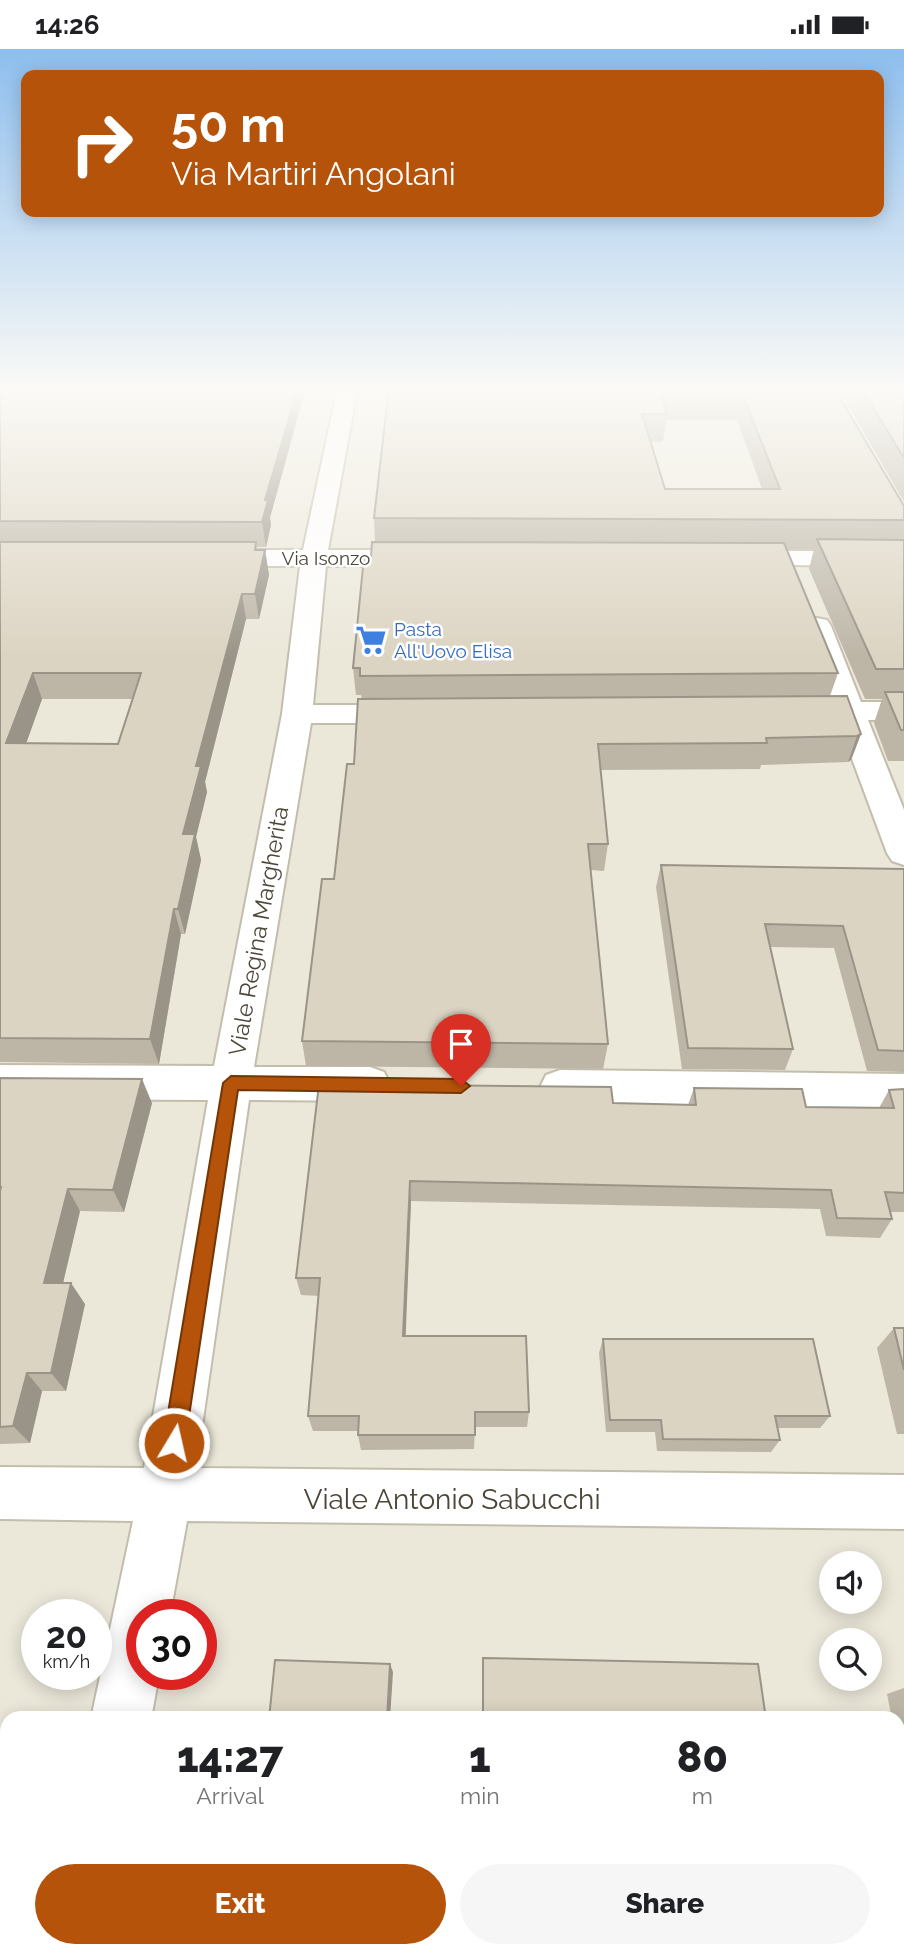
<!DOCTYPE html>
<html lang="en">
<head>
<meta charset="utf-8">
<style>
	body { margin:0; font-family:Raleway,sans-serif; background:#f6f6f6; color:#202124; height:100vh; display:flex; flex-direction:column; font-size:26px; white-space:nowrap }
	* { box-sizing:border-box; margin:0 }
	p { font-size:23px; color:#757577 }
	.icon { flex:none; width:38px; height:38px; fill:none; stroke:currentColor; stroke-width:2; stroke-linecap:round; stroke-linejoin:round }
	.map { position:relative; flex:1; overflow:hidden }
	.side { position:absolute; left:0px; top:1662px; width:905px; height:247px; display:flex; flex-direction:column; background:#fff; border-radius:21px 21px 0 0; box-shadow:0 4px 18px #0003 }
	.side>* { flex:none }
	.guide { position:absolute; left:21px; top:21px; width:863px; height:147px; border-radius:14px; box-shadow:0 4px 18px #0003; background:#b45309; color:#fff; overflow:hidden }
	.fabs { position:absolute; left:819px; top:1502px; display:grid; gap:14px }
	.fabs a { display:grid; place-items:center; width:63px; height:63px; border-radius:50%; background:#fff; box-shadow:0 4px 18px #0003; font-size:35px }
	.speed { position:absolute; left:21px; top:1550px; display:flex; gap:14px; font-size:35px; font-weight:700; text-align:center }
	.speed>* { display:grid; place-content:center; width:91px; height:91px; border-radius:50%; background:#fff; box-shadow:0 4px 18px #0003; line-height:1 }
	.speed small { font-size:18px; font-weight:400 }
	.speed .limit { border:10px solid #d22; background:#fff; color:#111 }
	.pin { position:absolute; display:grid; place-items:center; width:60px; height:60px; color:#fff; margin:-72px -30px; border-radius:50% 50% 50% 0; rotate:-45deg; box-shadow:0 0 7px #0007 }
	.pin .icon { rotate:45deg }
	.me { position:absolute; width:77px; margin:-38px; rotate:9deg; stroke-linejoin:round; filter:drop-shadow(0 0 5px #0008) }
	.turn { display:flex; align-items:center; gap:24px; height:147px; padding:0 35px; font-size:32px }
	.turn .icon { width:91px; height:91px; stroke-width:2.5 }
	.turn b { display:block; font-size:49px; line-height:60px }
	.eta { display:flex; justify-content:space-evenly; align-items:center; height:119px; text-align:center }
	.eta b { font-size:42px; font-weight:800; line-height:49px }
	.button { display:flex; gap:14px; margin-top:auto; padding:14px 35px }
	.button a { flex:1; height:80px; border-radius:42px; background:#b45309; color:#fff; font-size:28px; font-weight:800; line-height:80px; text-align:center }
	.button a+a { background:#f6f6f6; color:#202124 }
	.status { display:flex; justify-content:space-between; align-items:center; height:49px; padding:0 35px; background:#fff; direction:ltr }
	.status svg { height:19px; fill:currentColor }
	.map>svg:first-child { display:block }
	.residential { fill:#ebe7d9; fill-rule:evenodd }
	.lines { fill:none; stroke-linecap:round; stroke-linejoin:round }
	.minor-casing { stroke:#c3bdac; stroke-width:4 }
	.minor { fill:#fff; fill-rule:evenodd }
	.wall { fill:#bdb6a7; fill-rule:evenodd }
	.shaded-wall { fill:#9a9488 }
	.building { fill:#dcd4c2; stroke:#9a9488; stroke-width:2; fill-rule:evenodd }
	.route { fill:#b45309; stroke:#753606; stroke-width:2 }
	.labels { text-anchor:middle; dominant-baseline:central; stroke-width:5; stroke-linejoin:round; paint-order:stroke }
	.far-street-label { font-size:19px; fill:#4c4638; stroke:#fff }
	.far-shop-label { font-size:19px; fill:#366cbe; stroke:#fff; text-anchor:start }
	.street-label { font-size:23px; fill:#4c4638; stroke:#fff }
	.near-street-label { font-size:28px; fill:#4c4638; stroke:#fff }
</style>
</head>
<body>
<div class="status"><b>14:26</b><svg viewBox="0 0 49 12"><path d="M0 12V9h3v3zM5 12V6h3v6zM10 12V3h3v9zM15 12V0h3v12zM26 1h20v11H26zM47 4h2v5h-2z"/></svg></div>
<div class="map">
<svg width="904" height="1909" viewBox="0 0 904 1909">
	<rect width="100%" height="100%" fill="#f6f4eb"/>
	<path class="residential" d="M0,342H904V1909H0ZM831,1514H870V1552H831ZM37,1566H96V1626H37ZM142,1566H201V1626H142ZM831,1591H870V1629H831ZM7,1670H898V1902H7Z"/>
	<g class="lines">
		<g class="minor-casing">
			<g id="minor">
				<path d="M337,342H357L328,501H418L427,504L431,509L427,514L418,517H326L313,656H408L419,659L423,665L419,671L408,674H311L254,1018H370L384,1023L390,1035L384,1047L370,1052L249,1051L196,1419L904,1426V1480L187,1472L170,1566H142V1626H159L151,1670H91L133,1472L0,1470V1418L144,1419L208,1051L0,1050V1016L214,1017L282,665L300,517H216L207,514L203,509L207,504L216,501H303Z"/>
				<path d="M737,502H904V518L728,515L724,510L728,505Z"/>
				<path d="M817,569L827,571L831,577L861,653H904V671H868L904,761V816L892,812L887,804L838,672L790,669L786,663L790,657L832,654L803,577L807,571Z"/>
				<path d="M560,1021L904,1025V1059L560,1055L546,1050L540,1038L546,1026Z"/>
				<path d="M42,1902H108L107,1909H41Z"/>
			</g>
		</g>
		<use href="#minor" class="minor"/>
	</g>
	<g class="wall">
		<path d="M0,342L270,469L271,476L266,498H257L258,501H265L269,526L259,570H246L205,733L207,743L196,788L201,811L185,885H181L159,1015L0,1013ZM42,650H133L118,695L26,694Z"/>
		<path d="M402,342H836L904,457V712H888L874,674L882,650H865L809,520L814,500H786L838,624L830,647L861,685L851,711L848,713L761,716L760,720L600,721L608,795L604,822L591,821L608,995L603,1020L306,1017L302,992L334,830L354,715L362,650L361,646H356L353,619L371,508L375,493L374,469ZM666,371H737L762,440H665L651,393H663Z"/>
		<path d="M840,342H904V453Z"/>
		<path d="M661,816L904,820V1023L867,1022L834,899L770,898L793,1000L785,1021L682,1020L656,838Z"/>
		<path d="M0,1029L152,1054L124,1163L80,1162L63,1234L85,1255L66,1342H42L30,1394L0,1395Z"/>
		<path d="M319,1035L613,1054L688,1056L694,1039L806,1058L879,1059L889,1041L904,1040V1163H890L892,1170L880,1189L826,1187L820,1160L411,1152L405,1287L529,1363L527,1378H475L474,1400L361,1401L358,1386V1382H313L308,1367L319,1247L301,1246L296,1229Z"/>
		<path d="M894,1279H904V1385H897L877,1299Z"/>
		<path d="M603,1290L830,1367L820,1379H778L780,1391L771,1403L657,1402L655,1383H606L599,1304Z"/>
		<path d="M483,1609L766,1670H482V1618Z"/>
		<path d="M904,1639V1735L898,1702V1670H892L887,1645Z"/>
	</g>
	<g class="shaded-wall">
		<path d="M297,342H305L270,469L271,476L266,498L262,473L265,451Z"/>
		<path d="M265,501L269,526L259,570L255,545Z"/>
		<path d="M242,545L246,570L205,733L207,743L196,788L201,811L185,885L178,860L183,785L196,717Z"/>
		<path d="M33,624L42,650L17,720L6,694Z"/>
		<path d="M861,685L851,711L848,713L857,687Z"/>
		<path d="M174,860L181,885L159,1015L150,990Z"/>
		<path d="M142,1030L152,1054L124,1163L113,1141Z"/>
		<path d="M410,1132L411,1152L405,1303L403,1287Z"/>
		<path d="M68,1140L80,1162L58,1255L44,1234Z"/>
		<path d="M71,1234L85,1255L66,1342L51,1324Z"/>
		<path d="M27,1324L42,1342L30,1394L13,1377Z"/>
		<path d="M390,1615L393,1623L390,1670H387Z"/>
		<path d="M375,1902H378V1909H374Z"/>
	</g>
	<g class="building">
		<path d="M0,342H297L265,451H268L262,473L0,472Z"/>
		<path d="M402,342H836L904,457V471L374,469L388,347ZM660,344H742L780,440H665L642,365H667Z"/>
		<path d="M863,342H904V409Z"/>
		<path d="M817,490L904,491V620H876Z"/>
		<path d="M0,493H256L255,501H265L255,545H242L196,717H201L183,785H195L178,860H174L150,990L0,989ZM33,624H141L118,695L6,694Z"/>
		<path d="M372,493L784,494L838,624L360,627V619H353L364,508H371Z"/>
		<path d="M885,643H904V681H901Z"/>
		<path d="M847,647L861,685L857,687L766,689L767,694L598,695L608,795H588L608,995L302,992L322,830H334L347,715H354L358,650Z"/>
		<path d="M661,816L904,820V1002L878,1001L843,877L765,875L793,1000L688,999Z"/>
		<path d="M0,1029L142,1030L113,1141L68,1140L44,1234H71L51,1324H27L13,1377L0,1378V1142L1,1138H0Z"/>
		<path d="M319,1035L611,1038L613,1054L696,1056L694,1039L802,1040L806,1058L894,1059L889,1041L904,1040V1144L885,1143L892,1170L837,1169L831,1141L410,1132L403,1287H526L529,1363H475V1386H358L359,1367H308L320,1229H296Z"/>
		<path d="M894,1279H904V1321Z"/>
		<path d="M603,1290H813L830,1367H775L780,1391L663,1390L661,1371H610Z"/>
		<path d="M483,1609L758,1615L766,1670H483Z"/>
		<path d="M275,1611L390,1615L387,1670H269Z"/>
		<path d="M242,1902H375L374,1909H242Z"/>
	</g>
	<linearGradient id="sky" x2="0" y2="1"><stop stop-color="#8dbeee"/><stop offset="0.56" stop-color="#fbfaf6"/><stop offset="1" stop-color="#fbfaf6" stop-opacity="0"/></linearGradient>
	<rect width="904" height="609" fill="url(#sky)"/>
	<path class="route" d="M231,1027L461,1030L470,1037L461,1044L238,1041L185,1394L181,1401L174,1404L166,1401L163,1394L223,1034Z"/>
	<defs>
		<g id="supermarket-bare" transform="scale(2.415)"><path d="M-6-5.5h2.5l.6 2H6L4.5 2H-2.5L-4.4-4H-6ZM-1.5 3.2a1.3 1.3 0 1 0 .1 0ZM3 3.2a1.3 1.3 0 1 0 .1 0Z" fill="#3f7fe0" stroke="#fff" stroke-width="2.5" paint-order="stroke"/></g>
	</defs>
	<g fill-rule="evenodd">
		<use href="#supermarket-bare" x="371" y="591"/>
	</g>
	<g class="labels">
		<g class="far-street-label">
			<text x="326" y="509">Via Isonzo</text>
		</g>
		<g class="far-shop-label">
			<text x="394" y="580">Pasta<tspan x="394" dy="22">All'Uovo Elisa</tspan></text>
		</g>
		<g class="street-label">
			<text transform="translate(258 882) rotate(-80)">Viale Regina Margherita</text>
		</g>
		<g class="near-street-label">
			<text x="452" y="1450">Viale Antonio Sabucchi</text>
		</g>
	</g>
</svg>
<div class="fabs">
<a><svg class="icon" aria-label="sound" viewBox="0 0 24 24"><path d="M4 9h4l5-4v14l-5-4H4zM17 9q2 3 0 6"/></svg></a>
<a><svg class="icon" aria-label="search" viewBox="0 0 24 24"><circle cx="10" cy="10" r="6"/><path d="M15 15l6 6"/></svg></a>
</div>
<div class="speed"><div>20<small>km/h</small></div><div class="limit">30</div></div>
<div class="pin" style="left:461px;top:1037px;background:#d93025"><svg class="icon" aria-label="arrive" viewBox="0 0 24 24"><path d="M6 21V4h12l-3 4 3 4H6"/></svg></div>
<svg class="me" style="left:174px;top:1394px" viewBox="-20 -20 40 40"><circle r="17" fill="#b45309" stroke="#fff" stroke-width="3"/><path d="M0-11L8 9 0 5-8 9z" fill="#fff"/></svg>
<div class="guide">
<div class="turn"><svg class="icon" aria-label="right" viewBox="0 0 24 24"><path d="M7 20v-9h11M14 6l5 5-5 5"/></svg><div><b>50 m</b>Via Martiri Angolani</div></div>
</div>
<section class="side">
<div class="eta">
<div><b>14:27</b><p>Arrival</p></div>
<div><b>1</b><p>min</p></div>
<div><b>80</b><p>m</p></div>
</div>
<div class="button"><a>Exit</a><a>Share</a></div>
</section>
</div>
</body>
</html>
